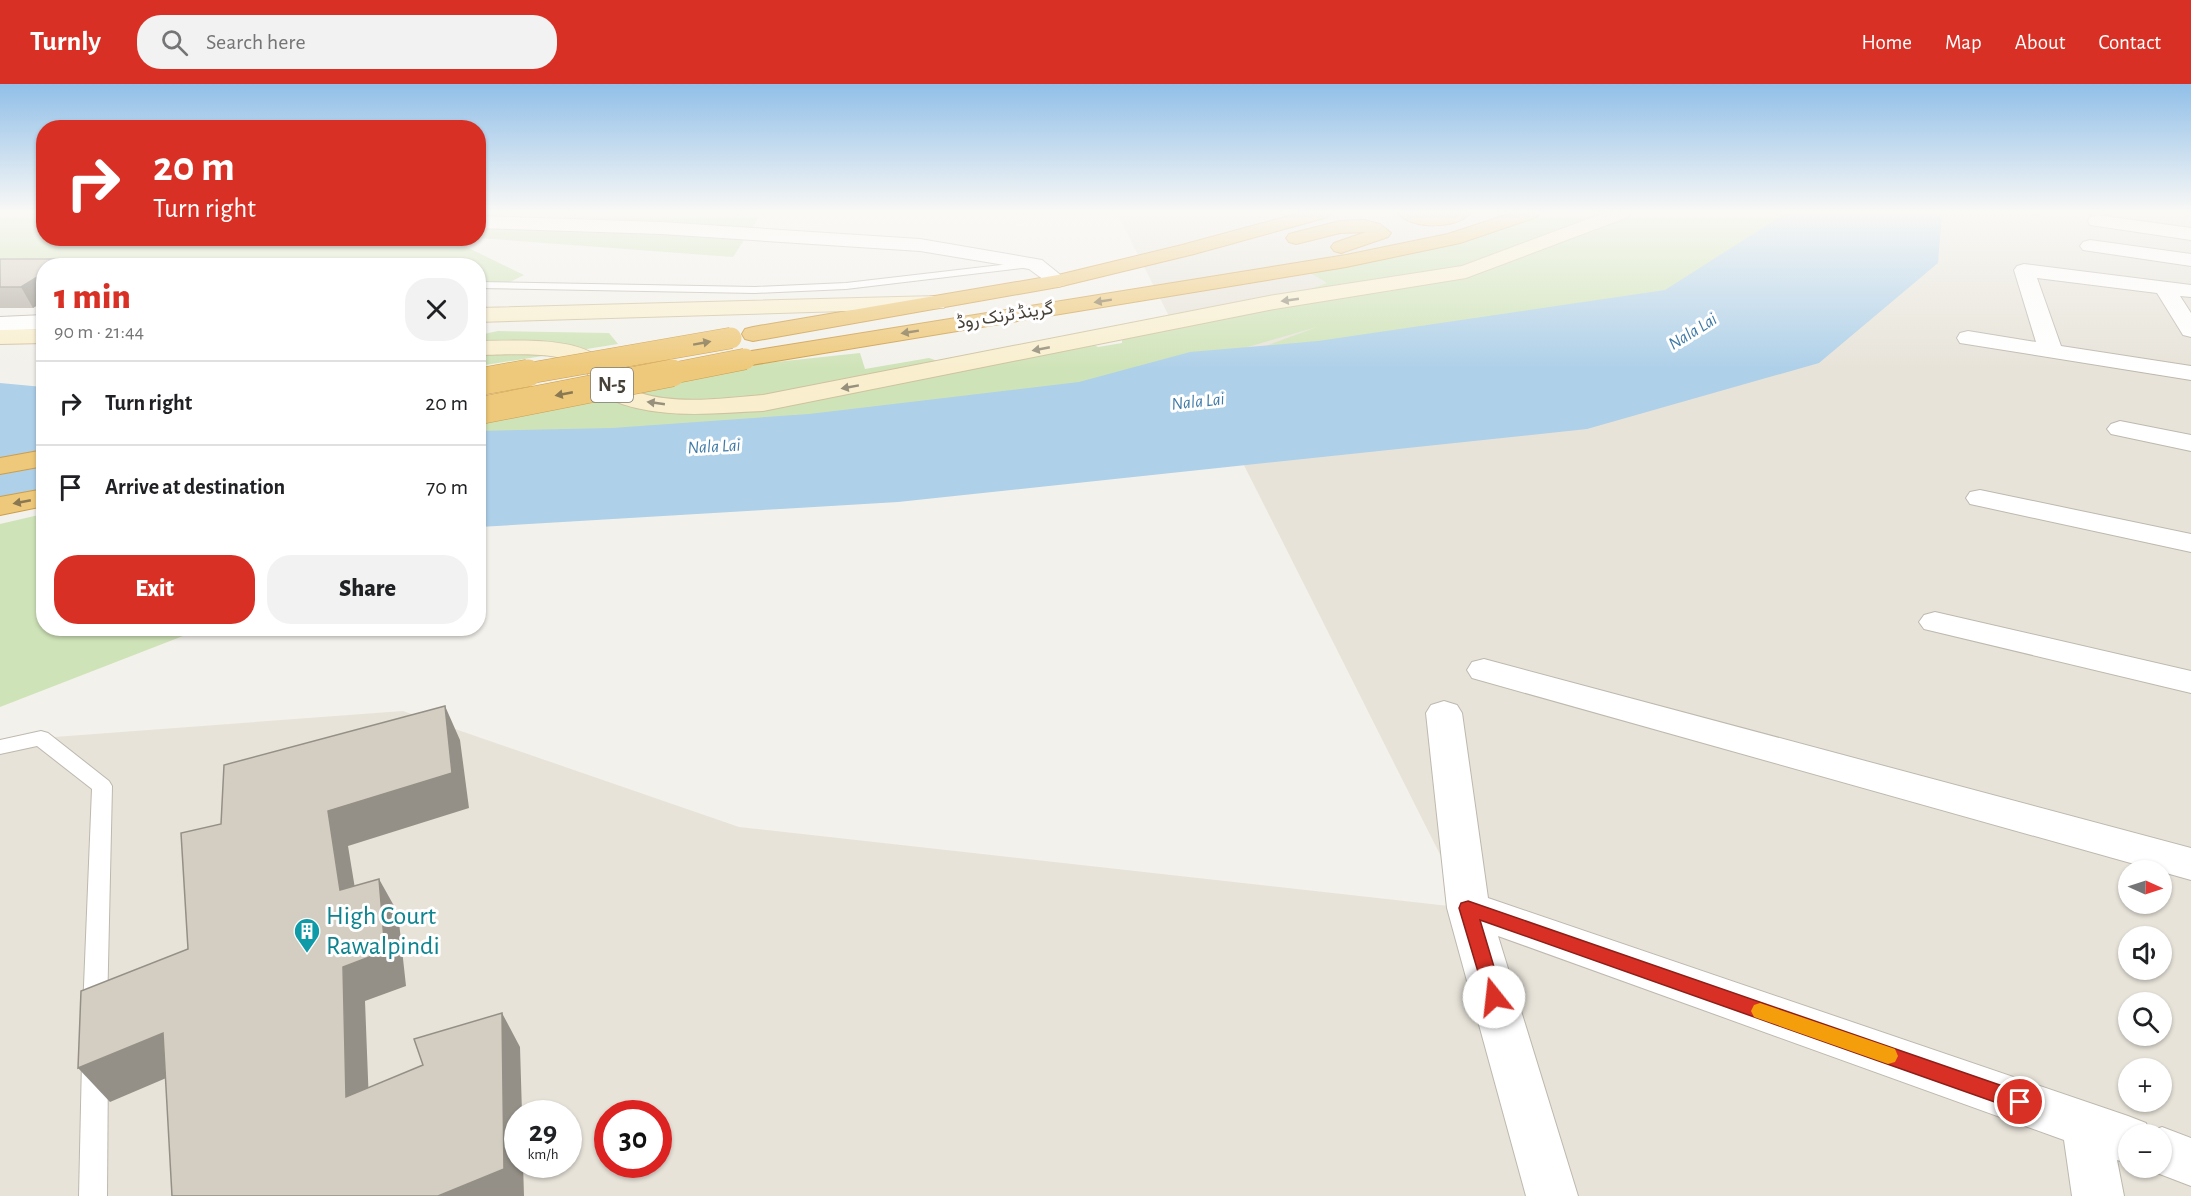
<!DOCTYPE html>
<html lang="en">
<head>
<meta charset="utf-8">
<style>
	body { margin:0; font-family:"Alegreya Sans",Vazirmatn,sans-serif; background:#f2f2f2; color:#202124; height:100vh; display:flex; flex-direction:column; font-size:22px; white-space:nowrap }
	* { box-sizing:border-box; margin:0 }
	p { font-size:20px; color:#757577 }
	.icon { flex:none; width:33px; height:33px; fill:none; stroke:currentColor; stroke-width:2; stroke-linecap:round; stroke-linejoin:round }
	.map { position:relative; flex:1; overflow:hidden }
	.details { position:absolute; left:36px; top:174px; width:450px; height:378px; display:flex; flex-direction:column; background:#fff; border-radius:24px; box-shadow:0 2px 4px #0004 }
	.details>* { flex:none }
	.hud { position:absolute; left:36px; top:36px; width:450px; height:126px; border-radius:24px; box-shadow:0 2px 4px #0004; background:#d93025; color:#fff; overflow:hidden }
	.needle { width:39px; rotate:93deg }
	.buttons { position:absolute; left:2118px; top:776px; display:grid; gap:12px }
	.buttons a { display:grid; place-items:center; width:54px; height:54px; border-radius:50%; background:#fff; box-shadow:0 2px 4px #0004; font-size:30px }
	.speed { position:absolute; left:504px; top:1016px; display:flex; gap:12px; font-size:30px; font-weight:700; text-align:center }
	.speed>* { display:grid; place-content:center; width:78px; height:78px; border-radius:50%; background:#fff; box-shadow:0 2px 4px #0004; line-height:1 }
	.speed small { font-size:15px; font-weight:400 }
	.speed .limit { border:9px solid #d22; background:#fff; color:#111 }
	.pin { position:absolute; display:grid; place-items:center; width:51px; height:51px; color:#fff; margin:-26px; border:3px solid #fff; border-radius:50%; box-shadow:0 2px 6px #0007 }
	.me { position:absolute; width:66px; margin:-33px; rotate:344deg; stroke-linejoin:round; filter:drop-shadow(0 0 4px #0008) }
	.turn { display:flex; align-items:center; gap:21px; height:126px; padding:0 18px; font-size:27px }
	.turn .icon { width:78px; height:78px; stroke-width:2.5 }
	.turn b { display:block; font-size:42px; line-height:51px }
	.round { display:grid; place-items:center; flex:none; width:63px; height:63px; border-radius:24px; background:#f2f2f2 }
	.overview { display:flex; align-items:center; justify-content:space-between; height:102px; padding:0 18px }
	h1 { font-size:36px; font-weight:800; line-height:45px; color:#d93025 }
	.button { display:flex; gap:12px; margin-top:auto; padding:12px 18px }
	.button a { flex:1; height:69px; border-radius:24px; background:#d93025; color:#fff; font-size:24px; font-weight:800; line-height:69px; text-align:center }
	.button a+a { background:#f2f2f2; color:#202124 }
	ul { padding:0; list-style:none }
	li { display:flex; align-items:center; gap:18px; height:84px; padding:0 18px; border-top:2px solid #e0e0e0 }
	li div { flex:1 }
	li b { display:block; font-size:22px }
	li em { font-style:normal }
	header { display:flex; align-items:center; gap:36px; box-sizing:border-box; height:84px; padding:0 30px; background:#d93025; color:#fff }
	header strong { font-size:28px }
	nav { display:flex; gap:33px; margin-inline-start:auto; font-size:21px }
	.search { width:420px; height:54px; background:#f2f2f2; display:flex; align-items:center; gap:15px; box-sizing:border-box; padding:0 21px; border-radius:24px; color:#757577; font-size:22px }
	.map>svg:first-child { display:block }
	.residential { fill:#e7e3d9; fill-rule:evenodd }
	.green { fill:#cfe3b8 }
	.water { fill:#aed0e9 }
	.lines { fill:none; stroke-linecap:round; stroke-linejoin:round }
	.lane-casing { stroke:#beb8ae; stroke-width:2 }
	.street-casing { stroke:#beb8ae; stroke-width:2 }
	.secondary-casing { stroke:#cec29f; stroke-width:2 }
	.highway-casing { stroke:#cd9e4b; stroke-width:2 }
	.lane { fill:#fff; fill-rule:evenodd }
	.street { fill:#fff; fill-rule:evenodd }
	.secondary { fill:#f9efcf; fill-rule:evenodd }
	.highway { fill:#eec97b; fill-rule:evenodd }
	.highway-bridge-far1-casing { stroke:#cd9e4b; stroke-width:22; stroke-linecap:butt }
	.highway-bridge-casing { stroke:#cd9e4b; stroke-width:28; stroke-linecap:butt }
	.highway-bridge-far1 { stroke:#eec97b; stroke-width:21 }
	.highway-bridge { stroke:#eec97b; stroke-width:27 }
	.wall { fill:#b6b0a6 }
	.shaded-wall { fill:#949087 }
	.building { fill:#d4cdc1; stroke:#949087; stroke-width:1.5 }
	.oneway { fill:#97907c }
	.oneway2 { fill:#8a7853 }
	.route { fill:#d93025; stroke:#8d1f18; stroke-width:1.5 }
	.slow { fill:#f59e0b }
	.labels { text-anchor:middle; dominant-baseline:central; stroke-width:6; stroke-linejoin:round; paint-order:stroke }
	.far-street-label { font-size:18px; fill:#474239; stroke:#fff }
	.far-water-label { font-size:18px; font-style:italic; fill:#3e7aa7; stroke:#fff }
	.shield { fill:#fff; stroke:#7e7b74; stroke-width:1.5 }
	.shield-label { font-size:20px; font-weight:bold; fill:#474239 }
	.near-culture-label { font-size:26px; fill:#0d838f; stroke:#fff; text-anchor:start }
</style>
</head>
<body>
<header>
<strong>Turnly</strong>
<div class="search"><svg class="icon" aria-label="search" viewBox="0 0 24 24"><circle cx="10" cy="10" r="6"/><path d="M15 15l6 6"/></svg>Search here</div>
<nav><a>Home</a><a>Map</a><a>About</a><a>Contact</a></nav>
</header>
<div class="map">
<svg width="2191" height="1112" viewBox="0 0 2191 1112">
	<rect width="100%" height="100%" fill="#f3f1eb"/>
	<path class="residential" d="M1117,129H2191V1112H0V669L41,654L403,627L739,743L1467,824ZM2128,786H2162V819H2128ZM2128,852H2162V885H2128ZM2128,918H2162V951H2128ZM2128,984H2162V1017H2128ZM518,1029H568V1080H518ZM608,1029H658V1080H608ZM2128,1050H2162V1083H2128Z"/>
	<g class="green">
		<path d="M0,129H43L44,154L450,155L524,191L508,199L479,197L478,182H224L0,174Z"/>
		<path d="M574,129H725L759,133L733,173L479,154L478,140H557Z"/>
		<path d="M1548,129H1816L1678,226L1179,294L1317,243L1073,313L479,437V338L748,281L860,269L865,285L929,274L963,286L1082,255L1098,263L1122,259V253L1238,219L1308,206L1327,199L1307,187L1410,171Z"/>
		<path d="M498,247L609,249L618,260L479,282V251Z"/>
		<path d="M43,430L44,544L201,545L0,623V440Z"/>
	</g>
	<g class="water">
		<path d="M1786,129H1942L1938,179L1819,279L1587,345L898,418L479,443V347L612,344L809,330L1079,298L1190,268L1318,257L1665,206Z"/>
		<path d="M0,299L43,303V425L0,420Z"/>
	</g>
	<g class="lines">
		<g class="lane-casing">
			<g id="lane">
				<path d="M1035,177L1041,180L1039,182L846,205L755,209L478,204V198L755,203L846,199Z"/>
				<path d="M41,647L48,649L109,697L112,702L107,926L104,934L95,937L86,934L83,926L92,705L37,662L0,670V656Z"/>
				<path d="M95,965L104,969L108,977L107,1112H79L82,977L86,969Z"/>
			</g>
		</g>
		<g class="street-casing">
			<g id="street">
				<path d="M2097,131L2191,144V156L2090,141L2088,137L2090,133Z"/>
				<path d="M478,132L661,138L920,155L1042,176L1068,197L1065,201L1058,203L1051,201L1029,185L920,167L661,150L478,144Z"/>
				<path d="M2090,156L2191,170V182L2083,166L2080,162L2083,158Z"/>
				<path d="M2024,180L2191,201V213L2180,212L2191,229V253L2183,251L2157,209L2037,194L2061,262L2191,282V296L1960,259L1957,254L1960,249L1968,247L2036,258L2014,186L2017,182Z"/>
				<path d="M44,231V245L0,247V233Z"/>
				<path d="M2120,337L2191,351V367L2111,350L2107,345L2111,340Z"/>
				<path d="M1980,406L2191,450V468L1970,420L1966,414L1970,408Z"/>
				<path d="M1935,528L2191,587V609L1924,545L1919,538L1924,531Z"/>
				<path d="M1484,575L2191,764V796L1472,594L1467,586L1472,578Z"/>
				<path d="M1444,617L1457,621L1462,629L1488,814L2128,1032L2146,1039L2149,1048L2162,1043L2191,1054V1102L2144,1084L2162,1083V1050H2128V1079L2117,1076L2124,1112H2072L2064,1056L1498,852L1578,1112H1526L1447,824L1426,629L1431,621Z"/>
			</g>
		</g>
		<g class="secondary-casing">
			<g id="secondary">
				<path d="M1604,129H1630L1628,133L1466,194L1269,226L763,327C716,329 668,335 622,320C602,313 594,293 578,281C559,266 503,271 478,271V257C510,257 564,253 592,269C610,280 618,303 640,309C679,321 724,314 763,311L1269,212L1462,182Z"/>
				<path d="M936,212L944,214L947,219L944,224L478,238V224Z"/>
				<path d="M44,245V259L0,260V246Z"/>
			</g>
		</g>
		<g class="highway-casing">
			<g id="highway">
				<path d="M1300,129H1330L1328,133L1194,170L1058,203L753,257L745,255L742,250L745,245L753,243L1058,191L1182,161Z"/>
				<path d="M1398,129H1470C1459,145 1410,146 1398,129Z"/>
				<path d="M1512,129H1539L1537,133L1460,159L1346,183L745,282L737,280L733,275L737,270L745,268L1346,171L1448,150Z"/>
				<path d="M1364,136L1380,140L1391,149L1388,153L1341,169L1334,167L1331,163L1334,159L1366,148L1340,149L1296,160L1289,158L1286,154L1289,150L1340,137Z"/>
				<path d="M44,366V382L0,390V374Z"/>
				<path d="M44,405V422L0,431V413Z"/>
			</g>
		</g>
		<use href="#lane" class="lane"/>
		<use href="#street" class="street"/>
		<use href="#secondary" class="secondary"/>
		<use href="#highway" class="highway"/>
		<g class="highway-bridge-far1-casing">
			<g id="highway-bridge-far1">
				<path d="M519,291L731,254"/>
				<path d="M664,291L745,275"/>
			</g>
		</g>
		<g class="highway-bridge-casing">
			<g id="highway-bridge">
				<path d="M478,298L528,289"/>
				<path d="M478,327L672,289"/>
			</g>
		</g>
		<use href="#highway-bridge-far1" class="highway-bridge-far1"/>
		<use href="#highway-bridge" class="highway-bridge"/>
	</g>
	<path class="wall" d="M0,175H68L72,182H44V217L33,224H0Z"/>
	<g class="shaded-wall">
		<path d="M68,175L72,182H57Z"/>
		<path d="M44,189V217L33,224L21,203Z"/>
		<path d="M445,622L460,656L469,724L348,762L361,841L340,806L328,727Z"/>
		<path d="M379,795L398,829L406,902L365,917L370,1046L346,1013L343,883Z"/>
		<path d="M502,929L520,963L522,1029H518V1080H523L524,1112H438Z"/>
		<path d="M163,949L192,983L110,1018L78,984Z"/>
	</g>
	<g class="building">
		<path d="M0,175H68L57,182H44V189L21,203H0Z"/>
		<path d="M445,622L452,689L328,727L340,806L379,795L385,867L343,883L346,1013L423,981L414,955L502,929L504,1085L438,1112H172L163,949L78,984L81,907L188,865L181,749L221,740L224,681Z"/>
	</g>
	<defs><path id="oneway-solid" d="M-6-.8H1V-3.2L6.5 0L1 3.2V.8H-6Z" transform="scale(1.5)"/></defs>
	<g class="oneway">
		<use href="#oneway-solid" transform="translate(1290 216) rotate(172)"/>
		<use href="#oneway-solid" transform="translate(1041 265) rotate(169)"/>
		<use href="#oneway-solid" transform="translate(850 303) rotate(170)"/>
		<use href="#oneway-solid" transform="translate(656 319) rotate(-172)"/>
	</g>
	<g class="oneway2">
		<use href="#oneway-solid" transform="translate(1103 217) rotate(171)"/>
		<use href="#oneway-solid" transform="translate(910 248) rotate(171)"/>
		<use href="#oneway-solid" transform="translate(702 259) rotate(-10)"/>
		<use href="#oneway-solid" transform="translate(564 310) rotate(169)"/>
		<use href="#oneway-solid" transform="translate(22 418) rotate(169)"/>
	</g>
	<linearGradient id="sky" x2="0" y2="1"><stop stop-color="#91bfe8"/><stop offset="0.45" stop-color="#faf9f6"/><stop offset="1" stop-color="#faf9f6" stop-opacity="0"/></linearGradient>
	<rect width="2191" height="285" fill="url(#sky)"/>
	<path class="route" d="M1468,817L2020,1008L2027,1011L2030,1018L2027,1024L2020,1027L1480,836L1503,913L1500,918L1494,921L1487,918L1459,824L1461,819Z"/>
	<path class="slow" d="M1760,919L1895,965L1898,972L1895,978L1888,980L1754,933L1751,927L1754,921Z"/>
	<defs>
		<g id="building-pin" transform="scale(1.35)"><path d="M0 17L-7.5 6A9.5 9.5 0 1 1 7.5 6Z" fill="#0f9aa8" stroke="#fff"/><path d="M-4-6H4V6H1V3H-1V6H-4ZM-2.5-4.3h1.7v1.8h-1.7ZM.8-4.3h1.7v1.8H.8ZM-2.5-1h1.7V.8h-1.7ZM.8-1h1.7V.8H.8Z" fill="#fff"/></g>
	</defs>
	<g fill-rule="evenodd">
		<use href="#building-pin" x="307" y="847"/>
	</g>
	<g class="labels">
		<g class="far-street-label">
			<text transform="translate(1005 232) rotate(-9)">گرینڈ ٹرنک روڈ</text>
		</g>
		<g class="far-water-label">
			<text transform="translate(1693 248) rotate(-32)">Nala Lai</text>
			<text transform="translate(1198 318) rotate(-6)">Nala Lai</text>
			<text transform="translate(714 363) rotate(-3)">Nala Lai</text>
		</g>
		<rect class="shield" x="591" y="284" width="42" height="34" rx="4.5"/>
		<g class="shield-label">
			<text x="612" y="301">N-5</text>
		</g>
		<g class="near-culture-label">
			<text x="326" y="832">High Court<tspan x="326" dy="30">Rawalpindi</tspan></text>
		</g>
	</g>
</svg>
<div class="buttons">
<a><svg class="needle" viewBox="-14 -14 28 28"><path d="M0-13l5 13h-10z" fill="#e53935"/><path d="M0 13l5-13h-10z" fill="#757577"/></svg></a>
<a><svg class="icon" aria-label="sound" viewBox="0 0 24 24"><path d="M4 9h4l5-4v14l-5-4H4zM17 9q2 3 0 6"/></svg></a>
<a><svg class="icon" aria-label="search" viewBox="0 0 24 24"><circle cx="10" cy="10" r="6"/><path d="M15 15l6 6"/></svg></a>
<a>+</a>
<a>−</a>
</div>
<div class="speed"><div>29<small>km/h</small></div><div class="limit">30</div></div>
<div class="pin" style="left:2020px;top:1018px;background:#d93025"><svg class="icon" aria-label="arrive" viewBox="0 0 24 24"><path d="M6 21V4h12l-3 4 3 4H6"/></svg></div>
<svg class="me" style="left:1494px;top:913px" viewBox="-20 -20 40 40"><circle r="19" fill="#fff"/><path d="M0-13L10 11 0 6-10 11z" fill="#d93025"/></svg>
<div class="hud">
<div class="turn"><svg class="icon" aria-label="right" viewBox="0 0 24 24"><path d="M7 20v-9h11M14 6l5 5-5 5"/></svg><div><b>20 m</b>Turn right</div></div>
</div>
<section class="details">
<div class="overview"><div><h1>1 min</h1><p>90 m · 21:44</p></div><a class="round"><svg class="icon" aria-label="close" viewBox="0 0 24 24"><path d="M6 6l12 12M18 6L6 18"/></svg></a></div>
<ul>
<li><svg class="icon" aria-label="right" viewBox="0 0 24 24"><path d="M7 20v-9h11M14 6l5 5-5 5"/></svg><div><b>Turn right</b></div><em>20 m</em></li>
<li><svg class="icon" aria-label="arrive" viewBox="0 0 24 24"><path d="M6 21V4h12l-3 4 3 4H6"/></svg><div><b>Arrive at destination</b></div><em>70 m</em></li>
</ul>
<div class="button"><a>Exit</a><a>Share</a></div>
</section>
</div>
</body>
</html>
